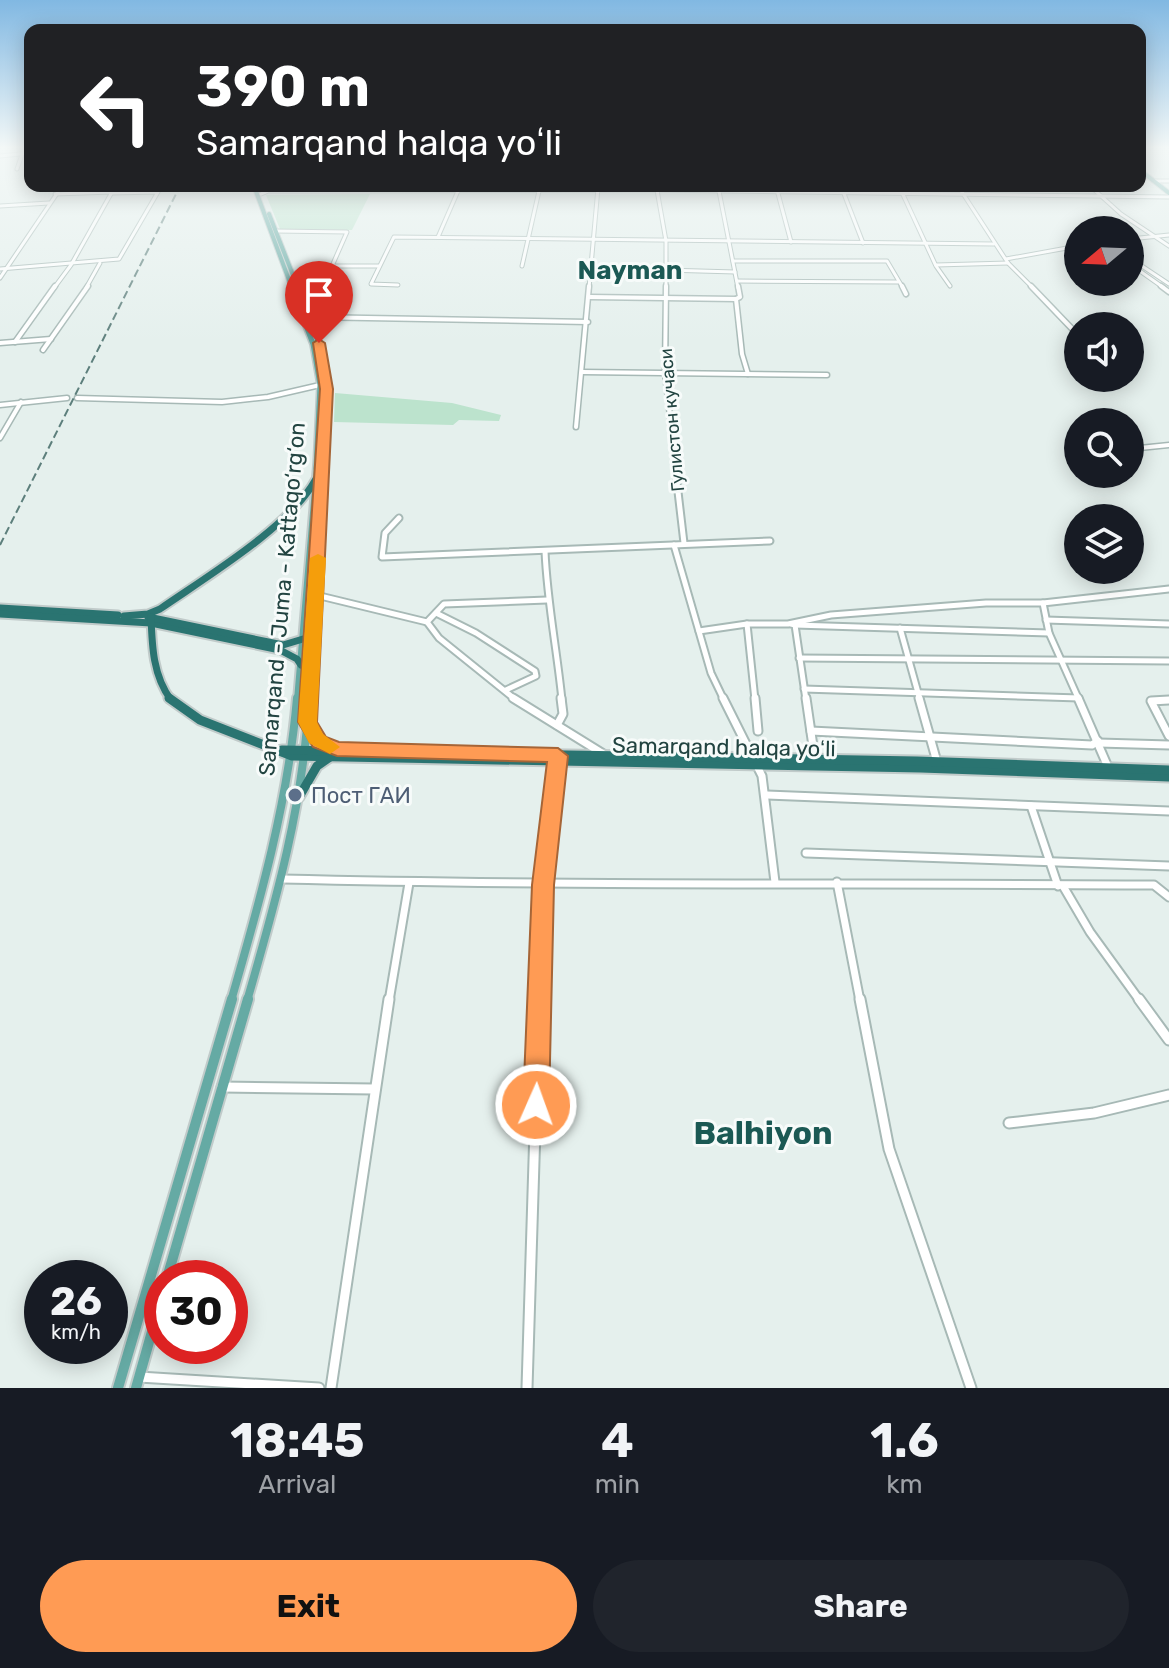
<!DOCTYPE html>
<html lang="en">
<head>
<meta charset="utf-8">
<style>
	body { margin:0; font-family:Rubik,sans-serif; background:#20242c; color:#f1f3f6; height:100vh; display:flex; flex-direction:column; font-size:30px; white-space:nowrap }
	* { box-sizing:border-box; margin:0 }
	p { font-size:26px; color:#9ea1a6 }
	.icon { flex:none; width:44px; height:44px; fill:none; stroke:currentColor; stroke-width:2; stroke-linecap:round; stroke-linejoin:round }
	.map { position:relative; height:1388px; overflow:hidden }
	.details { display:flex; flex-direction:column; background:#171b24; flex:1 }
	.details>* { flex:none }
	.top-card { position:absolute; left:24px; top:24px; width:1122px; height:168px; border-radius:16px; box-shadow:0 4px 20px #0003; background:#202124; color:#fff; overflow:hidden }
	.needle { width:52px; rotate:251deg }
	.fabs { position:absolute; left:1064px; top:216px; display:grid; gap:16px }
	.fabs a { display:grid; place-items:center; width:80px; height:80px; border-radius:50%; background:#171b24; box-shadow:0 4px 20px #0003; font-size:40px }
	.speed { position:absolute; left:24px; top:1260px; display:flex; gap:16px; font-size:40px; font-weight:700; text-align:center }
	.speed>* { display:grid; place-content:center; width:104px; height:104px; border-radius:50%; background:#171b24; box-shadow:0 4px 20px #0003; line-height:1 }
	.speed small { font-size:20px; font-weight:400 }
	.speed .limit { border:12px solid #d22; background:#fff; color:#111 }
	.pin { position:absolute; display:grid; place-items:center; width:68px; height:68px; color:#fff; margin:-82px -34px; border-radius:50% 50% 50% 0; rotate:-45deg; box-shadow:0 0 8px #0007 }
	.pin .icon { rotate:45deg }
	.me { position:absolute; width:88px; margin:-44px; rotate:2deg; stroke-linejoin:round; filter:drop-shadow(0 0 6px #0008) }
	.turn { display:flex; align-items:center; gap:28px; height:168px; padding:0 40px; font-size:36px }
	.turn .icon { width:104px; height:104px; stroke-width:2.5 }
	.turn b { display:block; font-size:56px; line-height:68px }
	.eta { display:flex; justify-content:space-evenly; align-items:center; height:136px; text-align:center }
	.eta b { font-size:48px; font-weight:700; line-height:56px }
	.button { display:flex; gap:16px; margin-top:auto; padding:16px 40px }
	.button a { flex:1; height:92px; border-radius:48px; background:#ff9b54; color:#111; font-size:32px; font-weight:700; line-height:92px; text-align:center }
	.button a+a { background:#20242c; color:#f1f3f6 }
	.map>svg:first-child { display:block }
	.green { fill:#bce3cd }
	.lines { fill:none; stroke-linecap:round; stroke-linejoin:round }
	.minor-far4-casing { stroke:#a7b9b6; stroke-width:5 }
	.minor-far3-casing { stroke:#a7b9b6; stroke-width:7 }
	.minor-far2-casing { stroke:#a7b9b6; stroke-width:9 }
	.minor-far1-casing { stroke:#a7b9b6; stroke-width:11 }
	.minor-casing { stroke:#a7b9b6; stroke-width:13 }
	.major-far4-casing { stroke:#c1cbca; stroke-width:6 }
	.major-far3-casing { stroke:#c1cbca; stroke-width:8 }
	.major-far2-casing { stroke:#c1cbca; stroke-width:10 }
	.major-far1-casing { stroke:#c1cbca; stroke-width:12 }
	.major-casing { stroke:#c1cbca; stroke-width:14 }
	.highway-far1-casing { stroke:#c1cbca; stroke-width:11 }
	.highway-casing { stroke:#c1cbca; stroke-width:13 }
	.minor-far4 { stroke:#fff; stroke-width:3 }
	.minor-far3 { stroke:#fff; stroke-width:4 }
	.minor-far2 { stroke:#fff; stroke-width:5 }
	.minor-far1 { stroke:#fff; stroke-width:7 }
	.minor { stroke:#fff; stroke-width:9 }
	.major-far4 { stroke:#65aaa4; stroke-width:4 }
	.major-far3 { stroke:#65aaa4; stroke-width:5 }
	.major-far2 { stroke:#65aaa4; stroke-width:6 }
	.major-far1 { stroke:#65aaa4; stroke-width:8 }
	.major { stroke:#65aaa4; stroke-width:10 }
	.highway-far1 { stroke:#2a7471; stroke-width:7 }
	.highway { stroke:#2a7471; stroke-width:9 }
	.rail { stroke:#5d7f7c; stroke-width:2; stroke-dasharray:8 4; stroke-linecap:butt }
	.route { fill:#ff9b54; stroke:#a66537; stroke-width:2 }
	.slow { fill:#f59e0b }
	.service-dot { fill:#5c6f8a; stroke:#f7fbfa; stroke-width:3 }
	.labels { text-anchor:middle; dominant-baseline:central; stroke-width:6; stroke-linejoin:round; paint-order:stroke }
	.far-street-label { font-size:18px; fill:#224441; stroke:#f7fbfa }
	.street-label { font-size:22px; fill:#224441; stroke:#f7fbfa }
	.service-label { font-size:22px; fill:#4e5e75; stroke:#f7fbfa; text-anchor:start }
	.far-district-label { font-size:26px; font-weight:bold; fill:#1b5954; stroke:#f7fbfa }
	.near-quarter-label { font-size:32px; font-weight:bold; fill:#1b5954; stroke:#f7fbfa }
</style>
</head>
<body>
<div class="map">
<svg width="1169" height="1388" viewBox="0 0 1169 1388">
	<rect width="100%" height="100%" fill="#e5f0ed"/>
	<g class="green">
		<path d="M370,194L352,230L280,229L266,195Z"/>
		<path d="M335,393L452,403L501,415L499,421L459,420L453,425L334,422Z"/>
	</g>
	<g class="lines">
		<g class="minor-far4-casing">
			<g id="minor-far4">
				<path d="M0,156L30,153"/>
				<path d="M17,169L24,149"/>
				<path d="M1154,181H1169"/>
				<path d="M258,186L272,190"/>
				<path d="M718,186L738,288"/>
				<path d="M776,186L791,242"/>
				<path d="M841,186L863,243"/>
				<path d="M899,186L936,266L950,286"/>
				<path d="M958,186L1008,263L1033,288"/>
				<path d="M1090,186L1121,214L1169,246"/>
				<path d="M657,190L666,241V288"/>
				<path d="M261,194L268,191L657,190L1169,197"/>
				<path d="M0,206L49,203"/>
				<path d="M276,231L347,232L332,266H379"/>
				<path d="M438,237L458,191"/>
				<path d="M1130,239L1169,235"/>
				<path d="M1130,258L1169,284"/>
				<path d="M1006,259L1078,246"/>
				<path d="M733,261H887L903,288"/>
				<path d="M1130,264L1164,288"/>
				<path d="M936,265L1008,263"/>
				<path d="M522,266L539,191"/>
				<path d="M0,269L119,259L158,192L111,193"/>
				<path d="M665,270L735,272"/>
				<path d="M0,278L62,186"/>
				<path d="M737,281L898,282"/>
				<path d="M398,285L371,284L394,237L994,244"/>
				<path d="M54,288L71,265L112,192L55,194"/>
				<path d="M86,288L100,263"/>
				<path d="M589,288L598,188"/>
			</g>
		</g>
		<g class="minor-far3-casing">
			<g id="minor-far3">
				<path d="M666,286L665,373L676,468"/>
				<path d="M738,286L740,297L736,299L742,354L748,374"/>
				<path d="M902,286L906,294"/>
				<path d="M1031,286L1078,335"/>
				<path d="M1161,286L1169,292"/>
				<path d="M590,297L736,299"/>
				<path d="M310,317L588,322"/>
				<path d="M15,342L55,286"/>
				<path d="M0,343L51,339"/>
				<path d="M43,350L88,286"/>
				<path d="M582,372L827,375"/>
				<path d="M77,398L222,402L268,397L320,385"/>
				<path d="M0,405L67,398"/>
				<path d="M576,427L589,286"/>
				<path d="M0,438L21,402"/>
				<path d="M1130,449L1169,445"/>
			</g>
		</g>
		<g class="minor-far2-casing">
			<g id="minor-far2">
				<path d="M675,466L684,543"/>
				<path d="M399,518L385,533L382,557L770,541"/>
				<path d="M674,545L711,673L724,700"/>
				<path d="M545,551C547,601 557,650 562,700"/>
				<path d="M316,595L427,622L444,604L547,600"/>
				<path d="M1043,603L1049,633L1079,700"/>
				<path d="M436,613L476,633L535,671L536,676L506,690"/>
				<path d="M1046,620L1169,624"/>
				<path d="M427,622L439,638L516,700"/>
				<path d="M747,624L755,700"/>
				<path d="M791,624L795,625L806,700"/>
				<path d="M795,625L1049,633"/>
				<path d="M900,628L920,700"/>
				<path d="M699,631L747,624H788L831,615L986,603H1043L1169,589"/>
				<path d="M799,658L1169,661"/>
				<path d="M804,689L1079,698"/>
			</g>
		</g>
		<g class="minor-far1-casing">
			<g id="minor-far1">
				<path d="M513,698L605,755"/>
				<path d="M723,698L762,776L775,882"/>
				<path d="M755,698L758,731"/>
				<path d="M806,698L815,760"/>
				<path d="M919,698L937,762"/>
				<path d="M1078,698L1108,767"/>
				<path d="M1169,700L1151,701L1169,736"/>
				<path d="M557,725L563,714L561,698"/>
				<path d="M811,731L1092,745L1098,741"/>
				<path d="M1099,743L1169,745"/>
				<path d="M767,795L1169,811"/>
				<path d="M1031,806L1058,886"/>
				<path d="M806,853L1169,866"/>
				<path d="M282,879C573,886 863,883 1154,885L1169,897"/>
				<path d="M837,882L860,1001"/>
				<path d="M1063,886L1090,932L1140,1001"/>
				<path d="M389,1001L409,883"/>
				<path d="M539,1001L543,885L557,761"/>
			</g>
		</g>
		<g class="minor-casing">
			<g id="minor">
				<path d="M860,999L889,1149L971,1388"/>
				<path d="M1139,999L1169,1040"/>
				<path d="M222,1087L374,1089"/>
				<path d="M1009,1123L1094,1113L1169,1095"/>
				<path d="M139,1377L319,1388"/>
				<path d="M331,1388L389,999"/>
				<path d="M527,1388L539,999"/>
			</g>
		</g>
		<g class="major-far4-casing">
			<g id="major-far4">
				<path d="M1140,170L1169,193"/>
				<path d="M254,186L292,288"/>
				<path d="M269,214L298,288"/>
			</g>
		</g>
		<g class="major-far3-casing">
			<g id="major-far3">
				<path d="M291,286L313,344L320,385L316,468"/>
				<path d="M297,286L319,343L326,380L321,468"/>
			</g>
		</g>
		<g class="major-far2-casing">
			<g id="major-far2">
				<path d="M297,700L317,466"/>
				<path d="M309,700L322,466"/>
			</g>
		</g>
		<g class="major-far1-casing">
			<g id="major-far1">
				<path d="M231,1001C260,901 288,802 297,698"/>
				<path d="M247,1001C276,901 304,802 309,698"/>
			</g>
		</g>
		<g class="major-casing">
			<g id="major">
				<path d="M167,1278L248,999"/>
				<path d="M118,1388L232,999"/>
				<path d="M136,1388L162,1296"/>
			</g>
		</g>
		<g class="highway-far1-casing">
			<g id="highway-far1">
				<path d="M0,608L118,615"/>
				<path d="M0,614L151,623L280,650L297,659L301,665"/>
				<path d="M124,616L148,614L160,609C206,577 290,527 316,479"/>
				<path d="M148,617L283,645L303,639"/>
				<path d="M151,617C152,646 153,676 171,700"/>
			</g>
		</g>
		<g class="highway-casing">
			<g id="highway">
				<path d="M169,698L200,720L292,756L921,768L1169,777"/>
				<path d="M308,722L320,742L333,748"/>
				<path d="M282,750L917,761L1169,770"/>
				<path d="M299,797L317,766L330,757"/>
			</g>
		</g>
		<use href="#minor-far4" class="minor-far4"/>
		<use href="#minor-far3" class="minor-far3"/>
		<use href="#minor-far2" class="minor-far2"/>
		<use href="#minor-far1" class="minor-far1"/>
		<use href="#minor" class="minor"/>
		<use href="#major-far4" class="major-far4"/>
		<use href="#major-far3" class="major-far3"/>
		<use href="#major-far2" class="major-far2"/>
		<use href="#major-far1" class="major-far1"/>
		<use href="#major" class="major"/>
		<use href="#highway-far1" class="highway-far1"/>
		<use href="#highway" class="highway"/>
		<path class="rail" d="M0,545L180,186"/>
	</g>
	<linearGradient id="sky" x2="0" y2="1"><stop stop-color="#81b8e2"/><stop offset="0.43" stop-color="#f3f8f7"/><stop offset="1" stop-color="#f3f8f7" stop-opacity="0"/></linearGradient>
	<rect width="1169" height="343" fill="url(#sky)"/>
	<path class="route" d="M319,339L325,343L333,389L317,722L326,737L339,742L558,748L568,756L554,885L549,1105L545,1114L536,1117L527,1114L523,1105L532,885L547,762L337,756L313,747L298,722L320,389L313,343Z"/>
	<path class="slow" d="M318,554L326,558L317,722L323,734L340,747L330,754L309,743L298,722L310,558Z"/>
	<circle class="service-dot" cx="295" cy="795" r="8"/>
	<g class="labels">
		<g class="far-street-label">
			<text transform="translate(672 420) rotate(-95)">Гулистон кучаси</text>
		</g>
		<g class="street-label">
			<text transform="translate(282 599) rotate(-85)">Samarqand - Juma - Kattaqo‘rg‘on</text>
			<text transform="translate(724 747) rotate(1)">Samarqand halqa yoʻli</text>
		</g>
		<g class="service-label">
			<text x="311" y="795">Пост ГАИ</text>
		</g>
		<g class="far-district-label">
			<text x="630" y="270">Nayman</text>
		</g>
		<g class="near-quarter-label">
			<text x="763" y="1133">Balhiyon</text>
		</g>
	</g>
</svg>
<div class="fabs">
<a><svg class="needle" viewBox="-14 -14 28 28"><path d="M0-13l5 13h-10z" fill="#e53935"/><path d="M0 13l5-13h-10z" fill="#9ea1a6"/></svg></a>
<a><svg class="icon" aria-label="sound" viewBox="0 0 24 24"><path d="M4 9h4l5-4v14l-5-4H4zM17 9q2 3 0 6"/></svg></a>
<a><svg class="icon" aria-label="search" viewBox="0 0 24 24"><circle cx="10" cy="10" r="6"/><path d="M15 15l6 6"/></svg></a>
<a><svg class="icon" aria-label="layers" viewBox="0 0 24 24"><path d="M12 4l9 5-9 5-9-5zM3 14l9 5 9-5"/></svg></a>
</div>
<div class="speed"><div>26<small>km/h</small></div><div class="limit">30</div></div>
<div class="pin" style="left:319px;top:343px;background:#d93025"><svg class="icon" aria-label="arrive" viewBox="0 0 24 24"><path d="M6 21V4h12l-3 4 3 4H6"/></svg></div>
<svg class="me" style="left:536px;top:1105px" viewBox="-20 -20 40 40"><circle r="17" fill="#ff9b54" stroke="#fff" stroke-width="3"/><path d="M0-11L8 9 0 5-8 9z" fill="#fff"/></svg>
<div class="top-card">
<div class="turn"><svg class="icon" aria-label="left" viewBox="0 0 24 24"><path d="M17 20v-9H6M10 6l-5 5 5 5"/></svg><div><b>390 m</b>Samarqand halqa yoʻli</div></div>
</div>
</div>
<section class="details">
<div class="eta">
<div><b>18:45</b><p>Arrival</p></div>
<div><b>4</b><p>min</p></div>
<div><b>1.6</b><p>km</p></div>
</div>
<div class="button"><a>Exit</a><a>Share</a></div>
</section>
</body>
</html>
